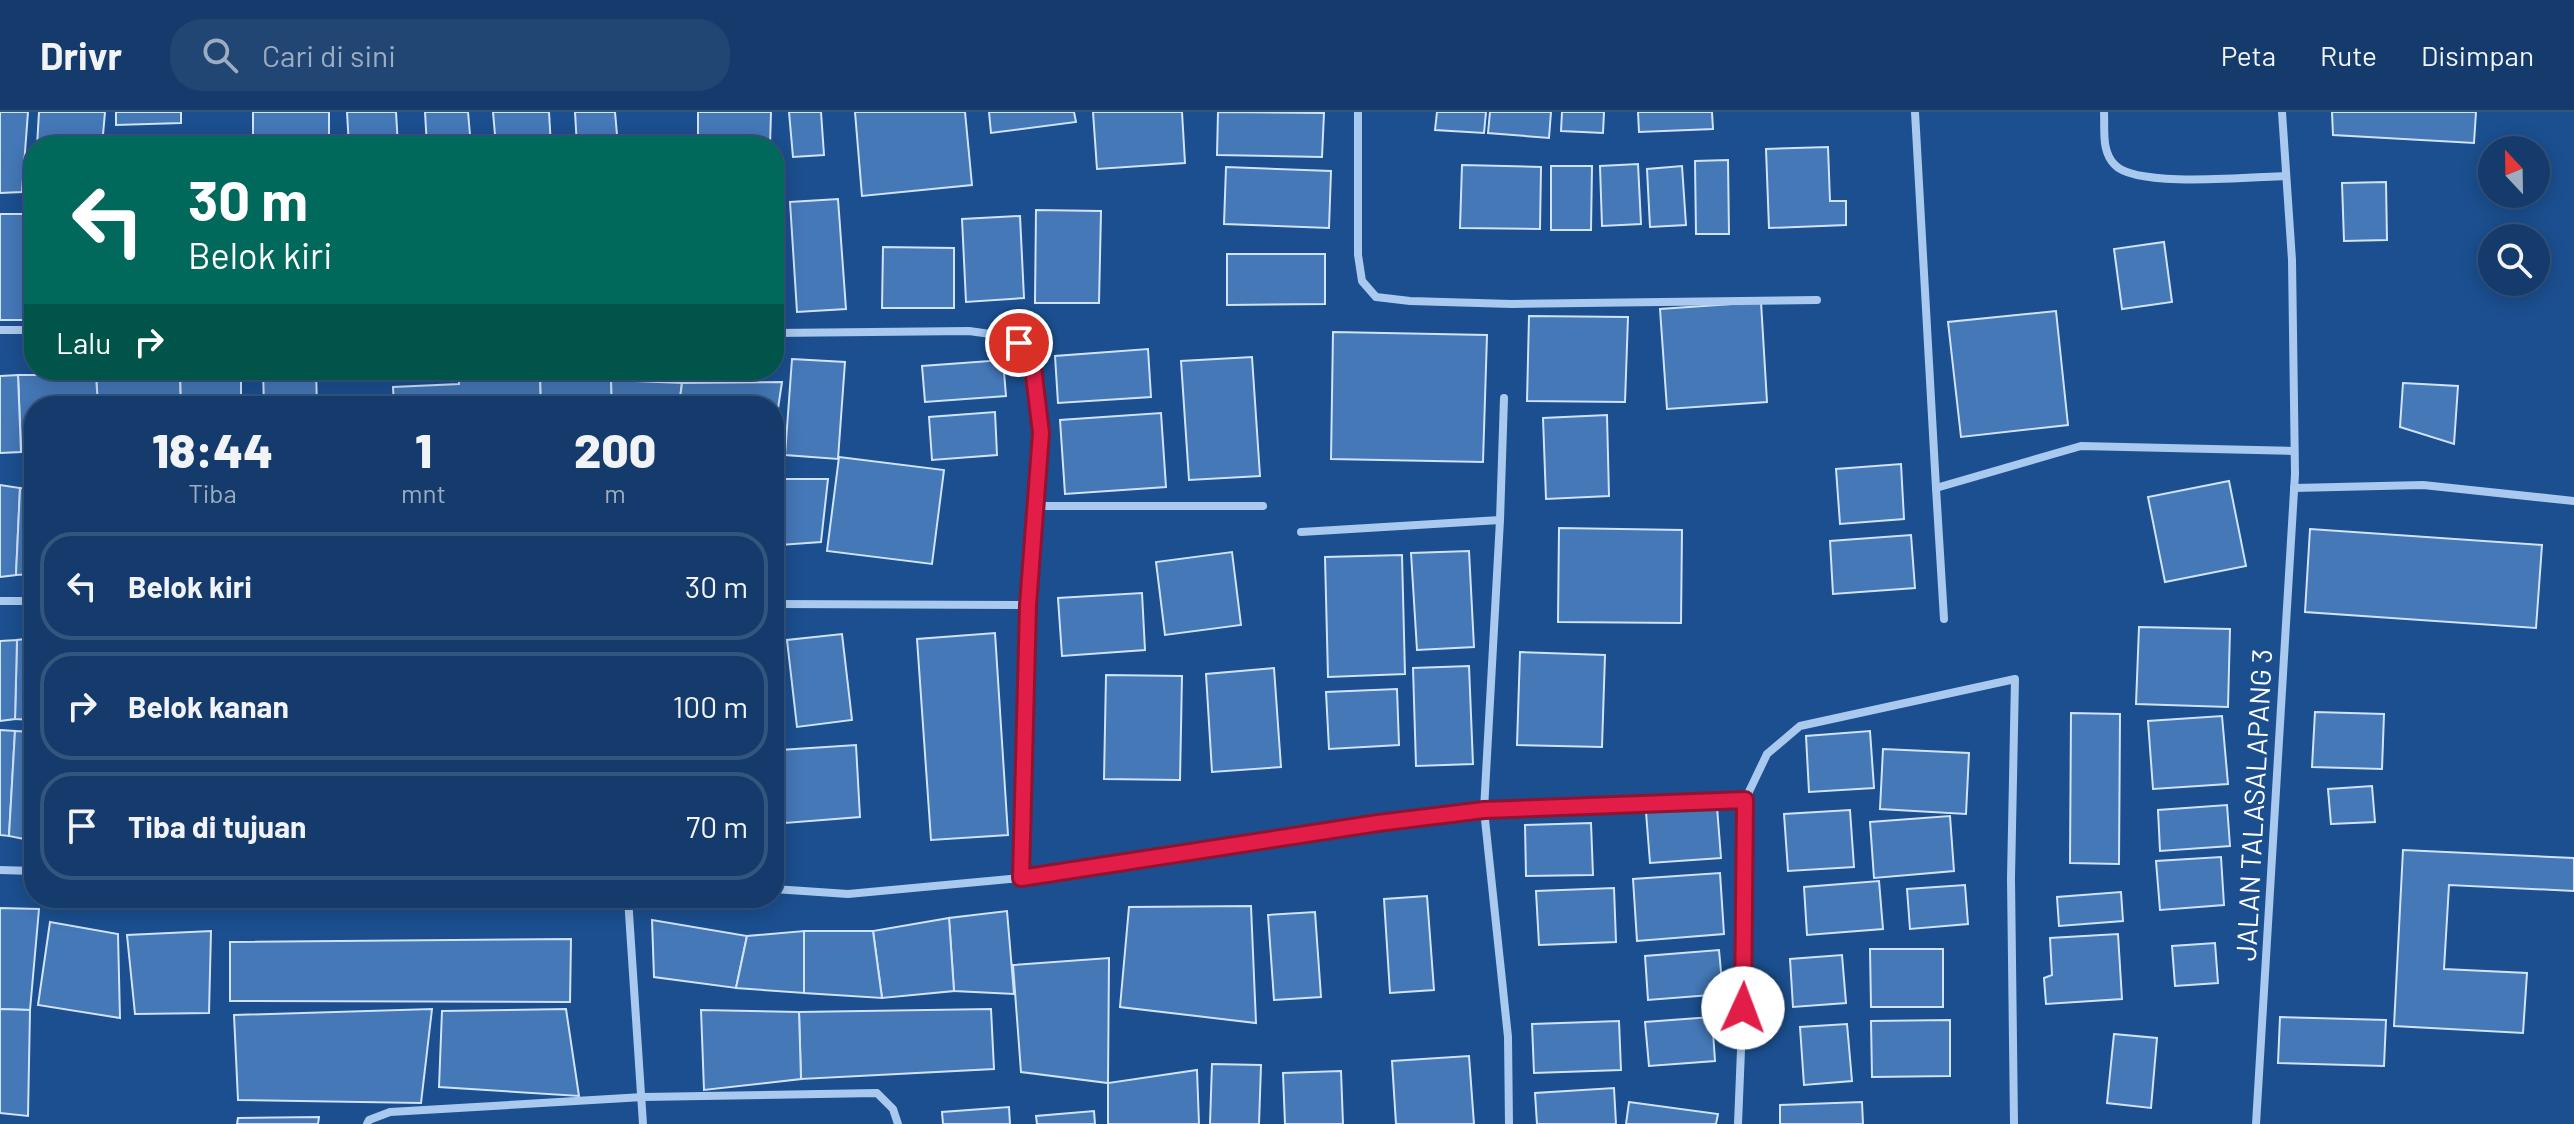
<!DOCTYPE html>
<html lang="id">
<head>
<meta charset="utf-8">
<style>
	body { margin:0; font-family:Barlow,sans-serif; background:#214673; color:#f1f3f6; height:100vh; display:flex; flex-direction:column; font-size:30px; white-space:nowrap }
	* { box-sizing:border-box; margin:0 }
	p { font-size:26px; color:#9dadc1 }
	.icon { flex:none; width:44px; height:44px; fill:none; stroke:currentColor; stroke-width:2; stroke-linecap:round; stroke-linejoin:round }
	.map { position:relative; flex:1; overflow:hidden }
	.sheet { position:absolute; left:24px; top:284px; width:760px; height:512px; display:flex; flex-direction:column; background:#143b6b; border-radius:32px; box-shadow:0 4px 20px #0003,0 0 0 2px #33557e }
	.sheet>* { flex:none }
	.guide { position:absolute; left:24px; top:24px; width:760px; height:244px; border-radius:32px; box-shadow:0 4px 20px #0003,0 0 0 2px #33557e; background:#00695c; color:#fff; overflow:hidden }
	.needle { width:52px; rotate:338deg }
	.tools { position:absolute; left:2478px; top:24px; display:grid; gap:16px }
	.tools a { display:grid; place-items:center; width:72px; height:72px; border-radius:50%; background:#143b6b; box-shadow:0 4px 20px #0003,0 0 0 2px #33557e; font-size:40px }
	.pin { position:absolute; display:grid; place-items:center; width:68px; height:68px; color:#fff; margin:-34px; border:4px solid #fff; border-radius:50%; box-shadow:0 2px 8px #0007 }
	.me { position:absolute; width:88px; margin:-44px; rotate:2deg; stroke-linejoin:round; filter:drop-shadow(0 0 6px #0008) }
	.turn { display:flex; align-items:center; gap:28px; height:168px; padding:0 32px; font-size:36px }
	.turn .icon { width:104px; height:104px; stroke-width:2.5 }
	.turn b { display:block; font-size:56px; line-height:68px }
	.then { display:flex; align-items:center; height:76px; padding:0 32px; background:#0003; gap:16px; font-size:30px }
	.eta { display:flex; justify-content:space-evenly; align-items:center; height:136px; text-align:center }
	.eta b { font-size:48px; font-weight:800; line-height:56px }
	ul { padding:0; list-style:none }
	li { display:flex; align-items:center; gap:24px; height:108px; margin:0 16px 12px; padding:0 16px; border:4px solid #33557e; border-radius:32px }
	li div { flex:1 }
	li b { display:block; font-size:30px }
	li em { font-style:normal }
	header { display:flex; align-items:center; gap:48px; box-sizing:border-box; height:112px; padding:0 40px; background:#143b6b; border-bottom:2px solid #33557e }
	header strong { font-size:38px }
	nav { display:flex; gap:44px; margin-inline-start:auto; font-size:28px }
	.search { width:560px; height:72px; background:#214673; display:flex; align-items:center; gap:20px; box-sizing:border-box; padding:0 28px; border-radius:32px; color:#9dadc1; font-size:30px }
	.map>svg:first-child { display:block }
	.building { fill:#4478b7; stroke:#cfe3fa; stroke-width:2 }
	.lines { fill:none; stroke-linecap:round; stroke-linejoin:round }
	.street { stroke:#a9c9ee; stroke-width:8 }
	.route-casing { stroke:#92132f; stroke-width:20 }
	.route { stroke:#e11d48; stroke-width:14 }
	.labels { text-anchor:middle; dominant-baseline:central; stroke-width:6; stroke-linejoin:round; paint-order:stroke }
	.street-label { font-size:28px; fill:#fff; stroke:#1b4f8f }
</style>
</head>
<body>
<header>
<strong>Drivr</strong>
<div class="search"><svg class="icon" aria-label="search" viewBox="0 0 24 24"><circle cx="10" cy="10" r="6"/><path d="M15 15l6 6"/></svg>Cari di sini</div>
<nav><a>Peta</a><a>Rute</a><a>Disimpan</a></nav>
</header>
<div class="map">
<svg width="2574" height="1012" viewBox="0 0 2574 1012">
	<rect width="100%" height="100%" fill="#1b4f8f"/>
	<g class="building">
		<path d="M0,0H28L22,80L0,81Z"/>
		<path d="M39,0H105L102,34H37Z"/>
		<path d="M116,0H181V11L116,13Z"/>
		<rect x="253" y="0" width="76" height="34"/>
		<path d="M347,0H396L398,34H349Z"/>
		<path d="M425,0H468L471,34H427Z"/>
		<path d="M493,0H549L551,34H496Z"/>
		<path d="M575,0H615L618,34H577Z"/>
		<path d="M698,0H771L770,34H698Z"/>
		<path d="M789,0H821L824,43L793,45Z"/>
		<path d="M855,0H965L972,73L862,84Z"/>
		<path d="M989,0H1074L1076,10L991,21Z"/>
		<path d="M1093,0H1182L1185,51L1097,57Z"/>
		<path d="M1218,0L1324,1L1322,45L1217,43Z"/>
		<path d="M1437,0H1486L1484,21L1435,18Z"/>
		<path d="M1490,0H1551L1549,26L1488,21Z"/>
		<path d="M1562,0H1604L1603,21L1561,19Z"/>
		<path d="M1638,0H1712L1713,17L1639,20Z"/>
		<path d="M2332,0H2476L2474,31L2333,23Z"/>
		<path d="M1828,35L1830,89H1846V113L1769,116L1766,37Z"/>
		<path d="M1728,48L1729,122H1696L1695,49Z"/>
		<path d="M1638,52L1641,112L1602,114L1600,54Z"/>
		<path d="M1462,53L1541,55L1540,117L1460,116Z"/>
		<path d="M1551,54H1592L1591,118H1551Z"/>
		<path d="M1682,54L1686,113L1650,115L1647,57Z"/>
		<path d="M1226,55L1331,59L1329,116L1224,112Z"/>
		<path d="M2386,70L2387,128L2344,129L2342,71Z"/>
		<path d="M838,87L846,197L797,200L790,90Z"/>
		<path d="M1036,98L1101,99L1099,191H1035Z"/>
		<rect x="0" y="102" width="33" height="106"/>
		<path d="M1020,104L1024,186L966,190L962,107Z"/>
		<path d="M2164,130L2172,190L2122,197L2114,137Z"/>
		<path d="M883,135L954,136V196H882Z"/>
		<path d="M1227,142H1325V192L1227,193Z"/>
		<path d="M1761,190L1767,290L1667,297L1660,197Z"/>
		<path d="M2056,199L2068,313L1961,325L1948,210Z"/>
		<path d="M1529,204L1628,205L1625,290L1527,289Z"/>
		<path d="M1333,220L1487,223L1483,350L1331,347Z"/>
		<path d="M1148,237L1151,285L1058,291L1055,244Z"/>
		<path d="M1252,245L1260,364L1189,368L1181,249Z"/>
		<path d="M792,247L845,250L838,347L785,343Z"/>
		<path d="M1003,248L1006,284L925,290L922,254Z"/>
		<path d="M139,258H180L181,294H98L96,263Z"/>
		<path d="M180,258H241V294H181Z"/>
		<path d="M263,258H316L317,294H264Z"/>
		<path d="M540,261L541,294H394L393,275L459,272V264Z"/>
		<path d="M540,261L611,268L612,294H541Z"/>
		<path d="M18,263H96L98,294H34V342L21,340Z"/>
		<path d="M18,263L21,340L0,341V264Z"/>
		<path d="M611,268L682,271L679,294H612Z"/>
		<path d="M782,270L774,323V294H679L682,271Z"/>
		<path d="M2403,271L2458,274L2454,332L2400,315Z"/>
		<path d="M995,300L997,343L932,348L929,305Z"/>
		<path d="M1161,301L1166,375L1065,382L1060,308Z"/>
		<path d="M1607,303L1609,384L1546,387L1543,306Z"/>
		<path d="M839,345L944,358L932,452L827,439Z"/>
		<path d="M1901,352L1904,407L1840,412L1836,357Z"/>
		<path d="M780,367H828L821,430L780,433Z"/>
		<path d="M2229,369L2246,454L2165,470L2148,385Z"/>
		<path d="M0,373L20,376L16,463L0,465Z"/>
		<path d="M20,376L34,378V462L16,463Z"/>
		<path d="M1559,416L1682,418L1681,511L1558,510Z"/>
		<path d="M2310,417L2542,433L2536,516L2305,500Z"/>
		<path d="M1911,423L1915,476L1833,482L1830,429Z"/>
		<path d="M1469,439L1474,535L1417,538L1411,441Z"/>
		<path d="M1232,440L1241,513L1165,523L1156,450Z"/>
		<path d="M1402,443L1405,562L1328,565L1325,445Z"/>
		<path d="M1142,481L1145,538L1062,544L1058,486Z"/>
		<path d="M2139,515L2230,517L2228,595L2136,592Z"/>
		<path d="M995,521L1008,723L931,728L917,527Z"/>
		<path d="M842,522L852,608L797,615L787,528Z"/>
		<path d="M34,526V608L15,607L17,528Z"/>
		<path d="M17,528L15,607L0,609V529Z"/>
		<path d="M1520,540L1605,543L1602,635L1517,633Z"/>
		<path d="M1469,554L1473,652L1416,654L1413,556Z"/>
		<path d="M1274,556L1281,655L1212,660L1206,562Z"/>
		<path d="M1106,563L1182,564L1180,668L1104,667Z"/>
		<path d="M1397,577L1399,633L1329,637L1326,580Z"/>
		<path d="M2315,600L2384,602L2382,657L2312,655Z"/>
		<path d="M2071,601L2120,602L2119,752L2070,751Z"/>
		<path d="M2222,604L2228,672L2153,677L2148,609Z"/>
		<path d="M0,618L15,619L9,724L0,723Z"/>
		<path d="M15,619L34,620V729L9,724Z"/>
		<path d="M1870,619L1874,676L1809,680L1806,624Z"/>
		<path d="M856,633L860,705L785,711L780,638Z"/>
		<path d="M1883,637L1969,641L1966,702L1880,697Z"/>
		<path d="M2372,674L2375,710L2331,712L2328,677Z"/>
		<path d="M2227,693L2230,734L2160,739L2158,698Z"/>
		<path d="M1717,695L1721,746L1650,751L1646,700Z"/>
		<path d="M1850,698L1854,755L1788,759L1784,702Z"/>
		<path d="M1950,704L1954,759L1874,766L1870,710Z"/>
		<path d="M1591,711L1593,763L1526,764L1525,713Z"/>
		<path d="M2403,738L2574,746V779L2449,773L2444,857L2527,861L2523,921L2394,914Z"/>
		<path d="M2221,745L2224,793L2160,798L2156,749Z"/>
		<path d="M1720,761L1724,822L1637,829L1633,767Z"/>
		<path d="M1879,769L1883,817L1807,823L1804,775Z"/>
		<path d="M1965,773L1968,812L1910,817L1907,777Z"/>
		<path d="M1614,776L1616,830L1539,833L1536,779Z"/>
		<path d="M2121,780L2123,809L2059,814L2057,785Z"/>
		<path d="M1427,784L1434,878L1390,881L1384,787Z"/>
		<path d="M1251,794L1256,911L1120,895L1129,795Z"/>
		<path d="M0,796L39,797L30,898L0,897Z"/>
		<path d="M1007,799L1014,882L954,879L949,806Z"/>
		<path d="M1315,800L1321,885L1274,888L1268,803Z"/>
		<path d="M949,806L954,879L882,886L873,819Z"/>
		<path d="M652,808L747,824L736,876L654,865Z"/>
		<path d="M50,810L118,822L120,906L38,893Z"/>
		<path d="M211,819L209,901L135,902L127,823Z"/>
		<path d="M804,819H873L882,886L804,881Z"/>
		<path d="M804,819V881L736,876L747,824Z"/>
		<path d="M2118,822L2122,887L2046,892L2044,866L2052,863L2050,826Z"/>
		<path d="M571,827L570,890L230,889V830Z"/>
		<path d="M2215,831L2218,871L2175,874L2172,834Z"/>
		<path d="M1870,837H1943V895H1871Z"/>
		<path d="M1719,838L1723,882L1648,888L1645,844Z"/>
		<path d="M1842,843L1846,891L1793,895L1790,847Z"/>
		<path d="M1109,846L1108,971L1021,960L1013,853Z"/>
		<path d="M0,897L30,898L28,1004L0,1001Z"/>
		<path d="M432,897L421,991L238,988L234,903Z"/>
		<path d="M566,897L579,984L439,975L442,899Z"/>
		<path d="M991,897L994,957L801,967L799,900Z"/>
		<path d="M701,898L799,900L801,967L704,978Z"/>
		<path d="M1712,905L1715,949L1649,954L1645,910Z"/>
		<path d="M2280,905L2386,908L2384,954L2278,951Z"/>
		<path d="M1950,908V964L1872,965L1871,909Z"/>
		<path d="M1619,909L1621,958L1534,961L1532,912Z"/>
		<path d="M1847,912L1852,969L1804,973L1800,915Z"/>
		<path d="M2114,922L2157,926L2151,996L2107,991Z"/>
		<path d="M1469,944L1474,1012H1396L1392,949Z"/>
		<path d="M1212,952L1261,953L1259,1012H1210Z"/>
		<path d="M1197,958L1199,1012H1108V971Z"/>
		<path d="M1341,959L1343,1012H1285L1283,961Z"/>
		<path d="M1614,976L1616,1012H1537L1535,981Z"/>
		<path d="M1629,990L1718,1002L1716,1012H1626Z"/>
		<path d="M1862,990L1863,1012H1780V993Z"/>
		<path d="M1009,995L1010,1012H943L942,1000Z"/>
		<path d="M1094,999L1095,1012H1037L1036,1004Z"/>
		<path d="M319,1005L318,1012H237L238,1006Z"/>
	</g>
	<g class="lines">
		<g class="street">
			<path d="M1358,0V143L1362,169L1376,185L1410,189L1512,192L1817,188"/>
			<path d="M1915,0L1936,376L2081,334L2294,339"/>
			<path d="M2104,0C2105,17 2101,40 2115,53C2136,76 2251,65 2285,64"/>
			<path d="M0,218H34"/>
			<path d="M774,221L969,219L1005,224L1019,231L1032,247L1041,321L1028,493L1021,766"/>
			<path d="M1504,286L1500,408L1484,698L1508,925L1509,1012"/>
			<path d="M1936,376L1944,507"/>
			<path d="M2294,376L2423,373L2574,389"/>
			<path d="M1034,394H1263"/>
			<path d="M1301,420L1500,408"/>
			<path d="M0,489H34"/>
			<path d="M774,492L1028,493"/>
			<path d="M0,758L34,759"/>
			<path d="M774,777L848,782L1021,766L1378,711L1484,698L1745,688"/>
			<path d="M628,786L643,1012"/>
			<path d="M367,1012L369,1008L390,1000L643,985L877,981L893,997L898,1012"/>
			<path d="M1738,1012L1745,839V688L1767,642L1800,614L2015,567L2011,766L2014,1012"/>
			<path d="M2256,1012L2295,362L2292,148L2282,0"/>
		</g>
	</g>
	<g class="lines">
		<g class="route-casing">
			<path id="route" d="M1019,231L1032,247L1041,321L1028,493L1021,766L1378,711L1484,698L1745,688L1743,896"/>
		</g>
		<use href="#route" class="route"/>
	</g>
	<g class="labels">
		<g class="street-label">
			<text transform="translate(2253 693) rotate(-87)">JALAN TALASALAPANG 3</text>
		</g>
	</g>
</svg>
<div class="tools">
<a><svg class="needle" viewBox="-14 -14 28 28"><path d="M0-13l5 13h-10z" fill="#e53935"/><path d="M0 13l5-13h-10z" fill="#9dadc1"/></svg></a>
<a><svg class="icon" aria-label="search" viewBox="0 0 24 24"><circle cx="10" cy="10" r="6"/><path d="M15 15l6 6"/></svg></a>
</div>
<div class="pin" style="left:1019px;top:231px;background:#d93025"><svg class="icon" aria-label="arrive" viewBox="0 0 24 24"><path d="M6 21V4h12l-3 4 3 4H6"/></svg></div>
<svg class="me" style="left:1743px;top:896px" viewBox="-20 -20 40 40"><circle r="19" fill="#fff"/><path d="M0-13L10 11 0 6-10 11z" fill="#e11d48"/></svg>
<div class="guide">
<div class="turn"><svg class="icon" aria-label="left" viewBox="0 0 24 24"><path d="M17 20v-9H6M10 6l-5 5 5 5"/></svg><div><b>30 m</b>Belok kiri</div></div>
<div class="then">Lalu<svg class="icon" aria-label="right" viewBox="0 0 24 24"><path d="M7 20v-9h11M14 6l5 5-5 5"/></svg></div>
</div>
<section class="sheet">
<div class="eta">
<div><b>18:44</b><p>Tiba</p></div>
<div><b>1</b><p>mnt</p></div>
<div><b>200</b><p>m</p></div>
</div>
<ul>
<li><svg class="icon" aria-label="left" viewBox="0 0 24 24"><path d="M17 20v-9H6M10 6l-5 5 5 5"/></svg><div><b>Belok kiri</b></div><em>30 m</em></li>
<li><svg class="icon" aria-label="right" viewBox="0 0 24 24"><path d="M7 20v-9h11M14 6l5 5-5 5"/></svg><div><b>Belok kanan</b></div><em>100 m</em></li>
<li><svg class="icon" aria-label="arrive" viewBox="0 0 24 24"><path d="M6 21V4h12l-3 4 3 4H6"/></svg><div><b>Tiba di tujuan</b></div><em>70 m</em></li>
</ul>
</section>
</div>
</body>
</html>
